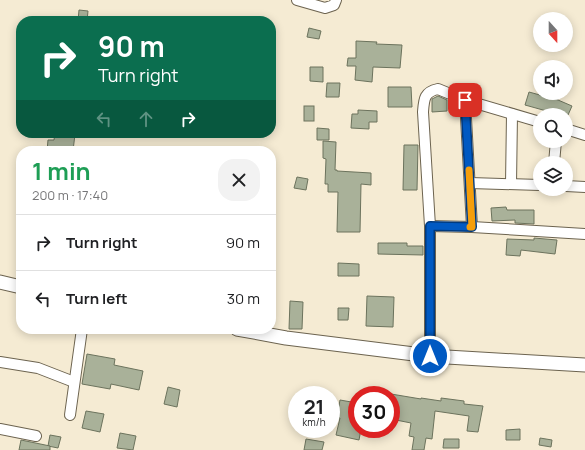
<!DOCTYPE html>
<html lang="en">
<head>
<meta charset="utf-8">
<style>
	body { margin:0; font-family:Manrope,sans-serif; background:#f2f2f2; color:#202124; height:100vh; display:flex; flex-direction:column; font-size:15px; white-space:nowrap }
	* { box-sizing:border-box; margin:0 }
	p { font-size:13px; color:#757577 }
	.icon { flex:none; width:22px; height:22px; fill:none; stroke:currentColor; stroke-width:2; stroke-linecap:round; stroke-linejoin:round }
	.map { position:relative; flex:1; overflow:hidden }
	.side { position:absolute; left:16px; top:146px; width:260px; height:188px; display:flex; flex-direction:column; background:#fff; border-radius:16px; box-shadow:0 2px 10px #0003 }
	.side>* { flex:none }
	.guide { position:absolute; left:16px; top:16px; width:260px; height:122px; border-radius:16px; box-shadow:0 2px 10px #0003; background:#0b6e4f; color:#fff; overflow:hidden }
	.needle { width:26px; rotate:159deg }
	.tools { position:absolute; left:533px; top:12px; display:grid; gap:8px }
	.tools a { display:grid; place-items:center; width:40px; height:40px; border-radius:50%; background:#fff; box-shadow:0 2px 10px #0003; font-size:20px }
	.speed { position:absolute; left:288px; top:386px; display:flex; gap:8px; font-size:20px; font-weight:700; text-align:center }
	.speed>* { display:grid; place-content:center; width:52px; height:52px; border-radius:50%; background:#fff; box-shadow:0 2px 10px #0003; line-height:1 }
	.speed small { font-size:10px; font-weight:400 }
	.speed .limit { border:6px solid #d22; background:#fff; color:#111 }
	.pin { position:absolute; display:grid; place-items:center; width:34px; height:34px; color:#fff; margin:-17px; border-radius:8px; box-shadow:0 2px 6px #0006 }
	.me { position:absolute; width:44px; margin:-22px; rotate:0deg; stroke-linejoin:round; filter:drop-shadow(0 0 3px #0008) }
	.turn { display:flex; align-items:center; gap:14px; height:84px; padding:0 16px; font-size:18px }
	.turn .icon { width:52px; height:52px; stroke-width:2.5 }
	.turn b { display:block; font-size:28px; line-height:34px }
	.lanes { display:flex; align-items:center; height:38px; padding:0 16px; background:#0003; justify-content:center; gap:20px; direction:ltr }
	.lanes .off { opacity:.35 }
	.round { display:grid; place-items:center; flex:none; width:42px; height:42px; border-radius:16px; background:#f2f2f2 }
	.head { display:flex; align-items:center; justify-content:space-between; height:68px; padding:0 16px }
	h1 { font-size:24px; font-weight:700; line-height:30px; color:#1e9e55 }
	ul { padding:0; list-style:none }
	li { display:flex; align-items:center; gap:12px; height:56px; padding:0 16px; border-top:1px solid #e0e0e0 }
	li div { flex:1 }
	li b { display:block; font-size:15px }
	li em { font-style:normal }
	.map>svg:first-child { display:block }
	.building { fill:#a9b199; stroke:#6c735d }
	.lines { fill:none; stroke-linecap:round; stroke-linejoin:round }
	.minor-casing { stroke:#6c634f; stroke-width:12 }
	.tertiary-casing { stroke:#6c634f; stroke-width:15 }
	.minor { stroke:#fff; stroke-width:10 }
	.tertiary { stroke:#fff; stroke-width:13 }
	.route-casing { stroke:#003a7e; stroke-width:10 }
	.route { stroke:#0059c2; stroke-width:7 }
	.slow { stroke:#f59e0b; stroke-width:7 }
</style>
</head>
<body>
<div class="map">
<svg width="585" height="450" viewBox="0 0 585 450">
	<rect width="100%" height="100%" fill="#f5ebd3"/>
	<g class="building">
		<path d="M79,10L88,11L87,21H78Z"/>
		<path d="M309,28L321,31L319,39L307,37Z"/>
		<path d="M356,41L377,42L376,44L402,45L400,68L373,67L372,82L355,80L356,66H347L348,58H356Z"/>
		<path d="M310,67H323V82L310,81Z"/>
		<path d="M327,83H340L339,97H326Z"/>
		<path d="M388,87H411L412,107H388Z"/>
		<path d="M529,92L558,100L572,106L568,115H555L543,110L525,105Z"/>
		<path d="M438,96L447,100V111L432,112V99Z"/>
		<rect x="304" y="106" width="10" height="15"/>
		<path d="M358,110L377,111V122H369V129L351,128L352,114H358Z"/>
		<path d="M317,128L329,129V140H317Z"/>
		<path d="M55,133L75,134L73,151H47L48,140H54Z"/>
		<path d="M323,141L336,142L335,170H337V171L371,173V185L361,184L360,232H337L338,192H328V184H325L326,159L323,158Z"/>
		<path d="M404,145H418L417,190H403Z"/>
		<path d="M297,177L308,179L306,190L294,188Z"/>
		<path d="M506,207L507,210H534V224L515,223V220L492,221L491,208Z"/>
		<path d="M534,238L557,240L555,254L521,250L520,256L506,255L507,239L534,240Z"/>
		<path d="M378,243H407V246H423V255L378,254Z"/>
		<path d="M338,263L359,264V276H338Z"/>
		<path d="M367,296L394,297L393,327L366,326Z"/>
		<path d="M290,301L303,302L302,329H289Z"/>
		<path d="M338,308H349L348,320H338Z"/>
		<path d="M87,354L115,359L114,365L143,371L139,390L111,384L110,389L82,384Z"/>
		<path d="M168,387L180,390L177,407L164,404Z"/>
		<path d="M391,394L421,399V398L441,401V398L464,401V404L483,406L478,432L467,431L469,416L435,411L432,439L426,438L424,450H412L414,437L409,436L411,423L391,419Z"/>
		<path d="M340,400L357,403V429H361L359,440L336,435L340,418L337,417Z"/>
		<path d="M86,411L104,414L100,432L82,428Z"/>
		<path d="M520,429V440H506V430Z"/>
		<path d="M120,433L136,436L133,450L117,448Z"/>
		<path d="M50,435L61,437L58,448L48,446Z"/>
		<path d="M540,438L552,440L551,447L539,445Z"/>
		<path d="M306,439L324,442L322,450H304Z"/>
		<path d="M444,439H459V448H443Z"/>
		<path d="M21,440L50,446V450H19Z"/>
	</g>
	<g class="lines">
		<g class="minor-casing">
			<g id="minor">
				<path d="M297,0L325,8L334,5L336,0"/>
				<path d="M465,100L472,227"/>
				<path d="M566,129L585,135"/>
				<path d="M554,163L556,141"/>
				<path d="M470,183L540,185"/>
				<path d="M511,184L512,114"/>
				<path d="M566,186L585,187"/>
				<path d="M430,226L472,227L585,234"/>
				<path d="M430,356V226L423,112C424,99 424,92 438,89L465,100L540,122"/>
				<path d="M0,362L38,368L74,382"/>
				<path d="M70,415L82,329"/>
				<path d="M0,429L36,436"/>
			</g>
		</g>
		<g class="tertiary-casing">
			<g id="tertiary">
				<path d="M0,282L21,287"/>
				<path d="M237,329L286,338L430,356L585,365"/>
			</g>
		</g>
		<use href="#minor" class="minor"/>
		<use href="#tertiary" class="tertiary"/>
	</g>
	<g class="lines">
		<g class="route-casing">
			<path id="route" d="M430,356V226L472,227L465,100"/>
		</g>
		<use href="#route" class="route"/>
		<path class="slow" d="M469,170L472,227H470"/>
	</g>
</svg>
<div class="tools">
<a><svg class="needle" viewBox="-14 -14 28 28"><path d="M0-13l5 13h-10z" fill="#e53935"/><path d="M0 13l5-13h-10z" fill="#757577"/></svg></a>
<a><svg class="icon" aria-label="sound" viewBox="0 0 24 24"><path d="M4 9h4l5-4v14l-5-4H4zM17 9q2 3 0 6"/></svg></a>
<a><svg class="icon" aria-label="search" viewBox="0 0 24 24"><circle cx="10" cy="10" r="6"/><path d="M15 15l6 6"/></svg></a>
<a><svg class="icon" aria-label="layers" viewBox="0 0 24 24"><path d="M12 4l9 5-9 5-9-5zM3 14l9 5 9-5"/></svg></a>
</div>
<div class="speed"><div>21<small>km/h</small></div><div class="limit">30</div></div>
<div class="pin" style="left:465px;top:100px;background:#d93025"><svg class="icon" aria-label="arrive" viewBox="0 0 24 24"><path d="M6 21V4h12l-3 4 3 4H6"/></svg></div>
<svg class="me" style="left:430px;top:356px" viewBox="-20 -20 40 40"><circle r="17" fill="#0059c2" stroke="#fff" stroke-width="3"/><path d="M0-11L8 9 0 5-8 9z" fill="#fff"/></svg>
<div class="guide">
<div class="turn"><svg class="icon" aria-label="right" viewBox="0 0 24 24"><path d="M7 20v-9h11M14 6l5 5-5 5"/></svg><div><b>90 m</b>Turn right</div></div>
<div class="lanes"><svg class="icon off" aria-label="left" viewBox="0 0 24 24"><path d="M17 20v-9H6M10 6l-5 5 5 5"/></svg><svg class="icon off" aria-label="ahead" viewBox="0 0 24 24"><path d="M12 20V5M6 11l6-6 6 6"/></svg><svg class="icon" aria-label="right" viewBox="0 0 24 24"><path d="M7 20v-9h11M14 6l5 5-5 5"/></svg></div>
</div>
<section class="side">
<div class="head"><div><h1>1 min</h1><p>200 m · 17:40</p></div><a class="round"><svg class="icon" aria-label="close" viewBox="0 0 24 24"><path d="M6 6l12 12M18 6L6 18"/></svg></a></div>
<ul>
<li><svg class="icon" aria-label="right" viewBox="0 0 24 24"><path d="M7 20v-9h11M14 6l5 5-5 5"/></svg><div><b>Turn right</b></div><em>90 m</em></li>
<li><svg class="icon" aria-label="left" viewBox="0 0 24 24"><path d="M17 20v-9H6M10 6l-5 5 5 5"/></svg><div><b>Turn left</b></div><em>30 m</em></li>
</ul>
</section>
</div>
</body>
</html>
